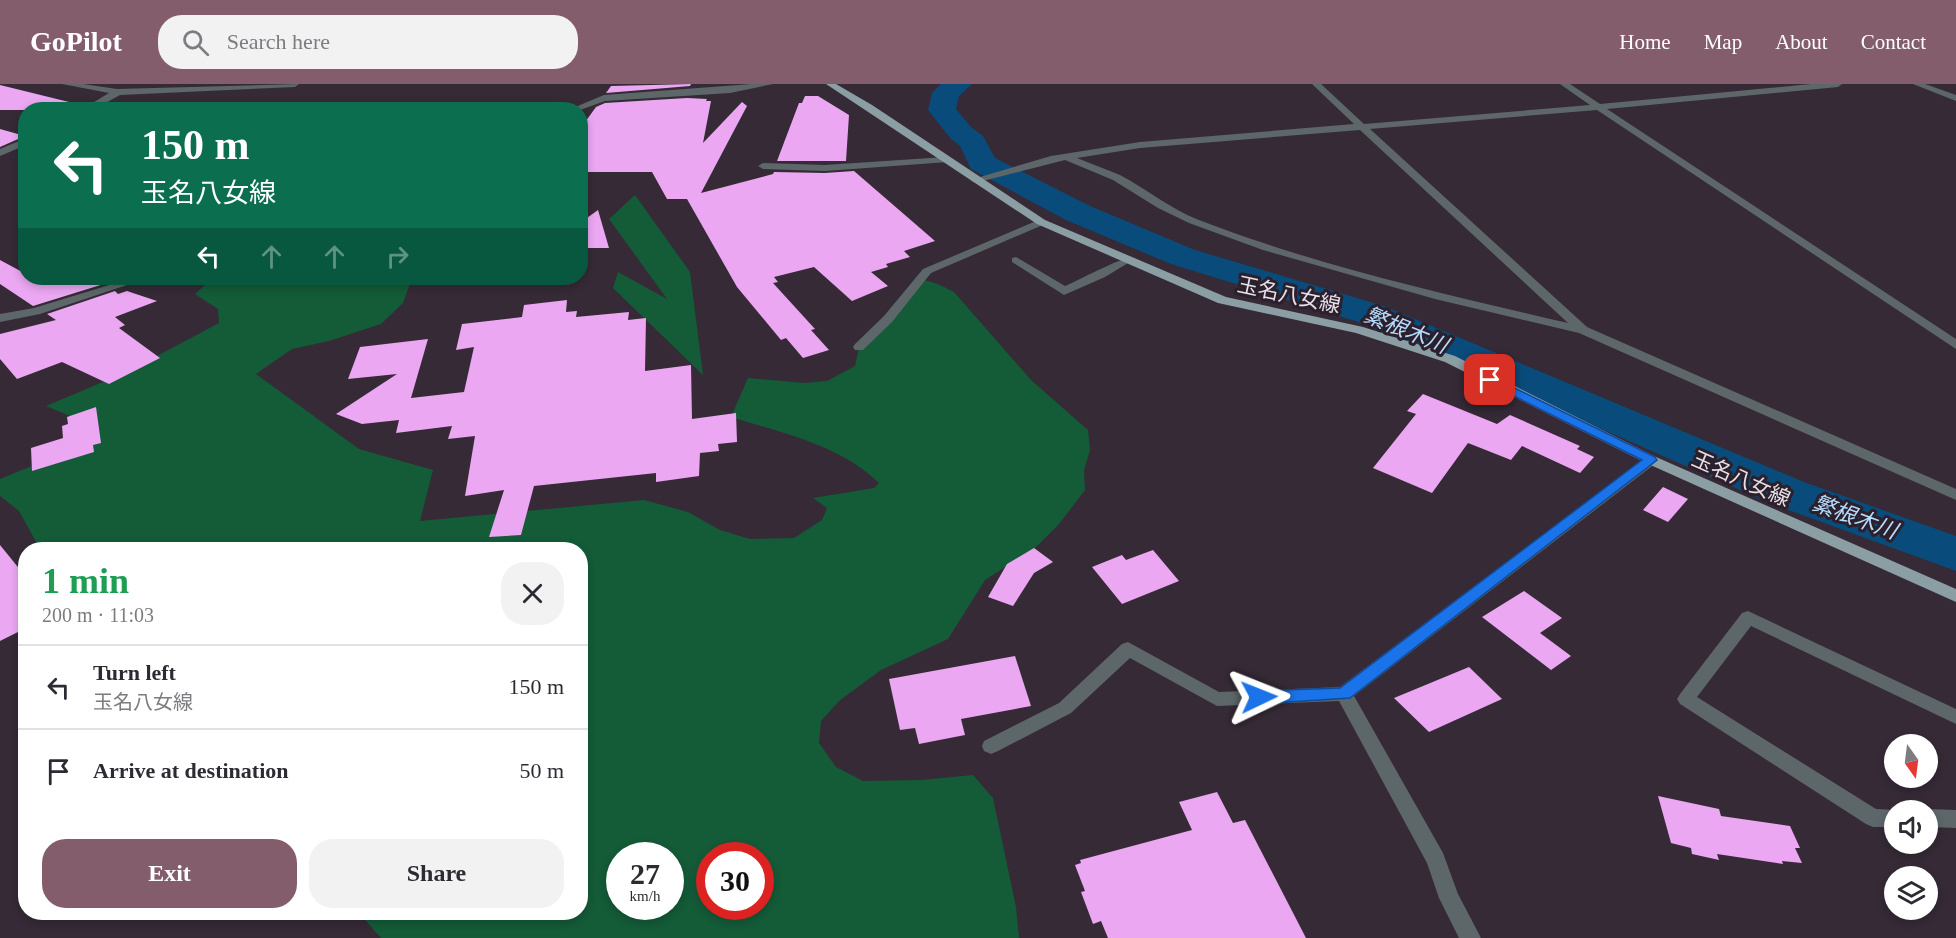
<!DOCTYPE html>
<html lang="en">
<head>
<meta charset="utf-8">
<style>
	body { margin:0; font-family:"Times New Roman","Noto Sans JP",serif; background:#f2f2f3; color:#2b2b33; height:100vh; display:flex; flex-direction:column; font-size:22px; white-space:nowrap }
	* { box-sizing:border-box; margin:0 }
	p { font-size:20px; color:#7c7c81 }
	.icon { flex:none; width:33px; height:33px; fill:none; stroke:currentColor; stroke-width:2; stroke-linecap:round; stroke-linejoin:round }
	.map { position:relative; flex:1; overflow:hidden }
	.details { position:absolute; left:18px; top:458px; width:570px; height:378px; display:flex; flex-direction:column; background:#fff; border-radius:24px; box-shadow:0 3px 9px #0003 }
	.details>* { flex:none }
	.guide { position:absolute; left:18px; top:18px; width:570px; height:183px; border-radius:24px; box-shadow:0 3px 9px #0003; background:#0b6e4f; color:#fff; overflow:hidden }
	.needle { width:39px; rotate:166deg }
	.tools { position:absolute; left:1884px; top:650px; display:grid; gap:12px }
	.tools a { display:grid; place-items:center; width:54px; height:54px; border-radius:50%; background:#fff; box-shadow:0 3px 9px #0003; font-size:30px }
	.speed { position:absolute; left:606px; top:758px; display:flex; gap:12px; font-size:30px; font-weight:700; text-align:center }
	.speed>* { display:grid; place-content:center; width:78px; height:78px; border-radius:50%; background:#fff; box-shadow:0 3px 9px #0003; line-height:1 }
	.speed small { font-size:15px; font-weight:400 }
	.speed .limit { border:9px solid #d22; background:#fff; color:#111 }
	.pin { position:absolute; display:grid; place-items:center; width:51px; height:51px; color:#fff; margin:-26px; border-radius:12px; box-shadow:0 3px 9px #0006 }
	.me { position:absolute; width:66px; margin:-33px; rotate:88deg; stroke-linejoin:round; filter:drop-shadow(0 0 4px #0008) }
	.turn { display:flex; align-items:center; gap:21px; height:126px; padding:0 24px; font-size:27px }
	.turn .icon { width:78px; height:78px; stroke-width:2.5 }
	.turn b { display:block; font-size:42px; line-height:51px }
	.lanes { display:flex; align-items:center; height:57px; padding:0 24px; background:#0003; justify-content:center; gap:30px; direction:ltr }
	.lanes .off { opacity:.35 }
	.round { display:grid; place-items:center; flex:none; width:63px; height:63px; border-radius:24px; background:#f2f2f3 }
	.head { display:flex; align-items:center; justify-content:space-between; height:102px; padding:0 24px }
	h1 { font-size:36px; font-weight:800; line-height:45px; color:#1e9e55 }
	.action { display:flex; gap:12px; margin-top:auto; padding:12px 24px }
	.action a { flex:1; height:69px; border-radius:24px; background:#845d6d; color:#fff; font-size:24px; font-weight:800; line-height:69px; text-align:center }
	.action a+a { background:#f2f2f3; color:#2b2b33 }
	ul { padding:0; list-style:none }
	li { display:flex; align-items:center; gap:18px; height:84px; padding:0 24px; border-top:2px solid #e1e1e2 }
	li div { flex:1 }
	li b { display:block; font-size:22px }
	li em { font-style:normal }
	header { display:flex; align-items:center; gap:36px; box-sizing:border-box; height:84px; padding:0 30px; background:#845d6d; color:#fff }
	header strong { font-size:28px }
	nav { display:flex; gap:33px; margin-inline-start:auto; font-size:21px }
	.search { width:420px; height:54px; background:#f2f2f3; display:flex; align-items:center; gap:15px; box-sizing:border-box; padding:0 21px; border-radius:24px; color:#7c7c81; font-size:22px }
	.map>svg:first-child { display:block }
	.green { fill:#145b38; fill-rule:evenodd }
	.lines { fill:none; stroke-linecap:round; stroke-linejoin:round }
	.river { fill:#094b7a; fill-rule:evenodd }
	.building { fill:#eba7f2 }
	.minor { fill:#5d6769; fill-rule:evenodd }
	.major { fill:#8b9ea4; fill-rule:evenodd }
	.route { fill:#1a73e8; stroke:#114b97; stroke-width:1.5 }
	.labels { text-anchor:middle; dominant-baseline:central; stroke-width:6; stroke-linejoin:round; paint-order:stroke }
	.street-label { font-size:21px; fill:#e6dfe7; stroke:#2b202c }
	.water-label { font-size:22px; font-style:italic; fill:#b6dbfd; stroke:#2b202c }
</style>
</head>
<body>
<header>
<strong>GoPilot</strong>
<div class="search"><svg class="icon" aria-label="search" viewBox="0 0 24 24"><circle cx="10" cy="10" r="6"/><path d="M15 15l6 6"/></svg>Search here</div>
<nav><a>Home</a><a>Map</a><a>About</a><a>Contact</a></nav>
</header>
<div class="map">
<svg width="1956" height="854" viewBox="0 0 1956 854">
	<rect width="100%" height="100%" fill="#352a36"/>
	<g class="green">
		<path d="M635,111L690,188L703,291L613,204L618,188L667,215L609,135Z"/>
		<path d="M213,194H412L403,219L381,240L329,257L292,265L256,290L359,365L433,386L420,437L644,416L688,428L720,446L750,455L794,454L822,436L827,424L813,414L874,404L879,399C840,361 782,349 731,333L748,294L805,299L827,297L855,282L859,263L921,195L938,200L954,208L1031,296L1088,346L1090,366L1084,386L1085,406L1060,439L1036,463L985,496L948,555L881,586L839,617L821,637L819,659L836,683L863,697L921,696L973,691L993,714L1016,823L1019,854H381L358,828H580V465H40L19,427L0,412V395L66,368L84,338L46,322L129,287L219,239L218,225L195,210ZM620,771H670V822H620ZM710,771H760V822H710Z"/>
	</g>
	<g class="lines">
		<path class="river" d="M941,0H972L959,12L956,25L971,43L983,52L995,74L1090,122L1195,166L1384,222L1804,398L1956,452V487L1772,420L1358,238L1171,180L1066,136L971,85L960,62L951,55L928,26L932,9Z"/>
	</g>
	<g class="building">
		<path d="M691,0L690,2L606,9L611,2Z"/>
		<path d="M0,1L69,18L68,26H0Z"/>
		<path d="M805,12H818L849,31L846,77H777L799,19H802Z"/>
		<path d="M687,14L707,15L706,17H711L703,59L742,18L747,22L701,109L773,90L774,88L825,89L854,87L935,157L904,167L910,173L886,180L888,183L871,188L888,202L852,217L814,183L774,193L778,198L773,199L815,245L811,246L829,266L803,274L786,254L781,256L737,203L687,115H667L652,88H580V45L596,23L605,19Z"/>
		<path d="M0,45L25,52L0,63Z"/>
		<path d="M598,126L609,164H580V139Z"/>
		<path d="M0,176L26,190V194H31L42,200L59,194H92L97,196L102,195L107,199L33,222L0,200Z"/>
		<path d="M115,207L118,210L127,207L157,217L115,233L125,241L119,244L160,274L109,300L62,278L17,295L0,275V250L56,236L47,230Z"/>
		<path d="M567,216L566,228L577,227L576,233L629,228L628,236L646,234L645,287L691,281L692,335L736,329L737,358L718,360L719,367L700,369L699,392L656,398V389L534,402L521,451L489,453L504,406L465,412L475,352L448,355L452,342L396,349L399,336L362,340L336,330L397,290L348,295L360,263L428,255L411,314L464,308L474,263L456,266L462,240L522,233L524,221Z"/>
		<path d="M1423,310L1497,340L1510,331L1580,362L1577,365L1594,373L1580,389L1522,362L1511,376L1468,359L1432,409L1373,384L1416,330L1407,327Z"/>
		<path d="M96,323L101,359L93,361L94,368L32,387L31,364L63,354L62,342L68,340L67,333Z"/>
		<path d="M1663,403L1688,415L1668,438L1643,426Z"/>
		<path d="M0,461L26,493V544L0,557Z"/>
		<path d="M1034,464L1053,478L1034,489L1013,522L988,513L1007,480Z"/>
		<path d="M1153,466L1179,497L1122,520L1092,483L1122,471L1126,476Z"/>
		<path d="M1524,507L1562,534L1540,549L1571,572L1551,586L1482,533Z"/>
		<path d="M1015,572L1031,622L961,635L965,651L919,660L915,644L900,646L889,595Z"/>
		<path d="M1469,583L1502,615L1429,648L1394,614Z"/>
		<path d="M1217,708L1233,739L1245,736L1306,854H1108L1101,837L1093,840L1081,808L1085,807L1075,781L1081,779L1080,776L1192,746L1179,718Z"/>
		<path d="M1658,712L1719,725L1721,732L1790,742L1800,764H1795L1802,779L1782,777L1783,780L1717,770L1719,776L1692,770L1691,764L1671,759Z"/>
	</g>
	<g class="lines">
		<g class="minor">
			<path d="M62,0H83L117,5L299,0L295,3L120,11L93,26H81L109,9Z"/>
			<path d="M752,0H773L730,9L605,17L580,26H568L604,11Z"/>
			<path d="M1312,0H1321L1364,40L1590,21L1560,0H1570L1600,20L1811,0H1842L1838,3L1607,25L1956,255V265L1597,26L1370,45L1587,243L1956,405V416L1579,249L1435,215L1263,166L1189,139L1158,124L1113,96L1065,76L975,99L970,96L1051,72L1140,58L1354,40ZM1360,46L1568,239C1444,210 1318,182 1199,136C1170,125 1147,105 1120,91C1106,85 1091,80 1077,74L1140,64Z"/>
			<path d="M1913,0H1925L1956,11V17Z"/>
			<path d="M26,54V61L0,72V65Z"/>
			<path d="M945,73L948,74V78L825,87L763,85L758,82L763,79L825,81Z"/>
			<path d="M1041,135L1046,138L1045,140L931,189L892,238L863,266H855L853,263L855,260L884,232L923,185Z"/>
			<path d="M1016,173L1065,202C1077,197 1123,172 1131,174L1133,176L1105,193L1064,211L1012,178V174Z"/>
			<path d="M132,194H148L40,230L0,238V230L34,224Z"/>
			<path d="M1651,371L1658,376L1656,379L1354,612L1443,769L1458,810L1481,854H1459L1439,814L1427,779L1339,617L1217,622L1130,574L1071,629L998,667L991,670L984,667L982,662L984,657L1059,619L1122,560L1128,558L1219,608L1340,603L1646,373Z"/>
			<path d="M1748,527L1956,625V640L1751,542L1697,613L1876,725L1896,726L1894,743H1873L1866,740L1680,620L1677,615L1680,610L1742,529Z"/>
			<path d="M1928,725L1956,726V744L1928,743L1926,726Z"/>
		</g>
		<path class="major" d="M826,0H836L872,21L1045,136L1226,213L1363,243L1455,272L1656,373L1956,505V518L1646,379L1445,278L1356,249L1218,219L1037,140Z"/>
	</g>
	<path class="route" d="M1490,292L1655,373L1657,376L1350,614L1259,620L1254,618L1251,613L1254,609L1259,607L1340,604L1642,376L1486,298V293Z"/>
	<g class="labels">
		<g class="street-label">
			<text transform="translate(1289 211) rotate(12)">玉名八女線</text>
			<text transform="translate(1741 395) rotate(24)">玉名八女線</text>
		</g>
		<g class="water-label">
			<text transform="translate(1406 246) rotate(22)">繁根木川</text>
			<text transform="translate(1855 433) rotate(20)">繁根木川</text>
		</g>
	</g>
</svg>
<div class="tools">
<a><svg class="needle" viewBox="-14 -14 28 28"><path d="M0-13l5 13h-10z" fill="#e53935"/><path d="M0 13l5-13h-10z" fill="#7c7c81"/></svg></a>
<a><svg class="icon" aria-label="sound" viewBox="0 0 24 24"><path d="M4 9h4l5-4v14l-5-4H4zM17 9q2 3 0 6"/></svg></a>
<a><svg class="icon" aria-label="layers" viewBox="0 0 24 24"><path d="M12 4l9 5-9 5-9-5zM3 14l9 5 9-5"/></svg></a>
</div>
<div class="speed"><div>27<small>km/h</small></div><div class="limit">30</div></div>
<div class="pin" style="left:1490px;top:296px;background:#d93025"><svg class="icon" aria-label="arrive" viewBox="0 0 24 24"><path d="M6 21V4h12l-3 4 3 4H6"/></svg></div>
<svg class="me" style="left:1259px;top:613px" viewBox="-20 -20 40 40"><path d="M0-17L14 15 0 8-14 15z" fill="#1a73e8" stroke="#fff" stroke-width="4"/></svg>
<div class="guide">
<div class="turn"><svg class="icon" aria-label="left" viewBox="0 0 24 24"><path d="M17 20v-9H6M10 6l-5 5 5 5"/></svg><div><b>150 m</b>玉名八女線</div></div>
<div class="lanes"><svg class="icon" aria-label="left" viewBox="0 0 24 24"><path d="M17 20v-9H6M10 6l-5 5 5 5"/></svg><svg class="icon off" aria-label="ahead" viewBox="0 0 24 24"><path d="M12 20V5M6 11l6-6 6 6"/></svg><svg class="icon off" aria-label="ahead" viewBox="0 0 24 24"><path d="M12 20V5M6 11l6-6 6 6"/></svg><svg class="icon off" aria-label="right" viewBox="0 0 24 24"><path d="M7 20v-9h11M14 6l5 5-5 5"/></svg></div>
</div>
<section class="details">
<div class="head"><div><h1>1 min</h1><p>200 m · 11:03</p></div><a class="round"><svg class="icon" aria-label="close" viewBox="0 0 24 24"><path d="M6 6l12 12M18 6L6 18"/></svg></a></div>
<ul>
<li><svg class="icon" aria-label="left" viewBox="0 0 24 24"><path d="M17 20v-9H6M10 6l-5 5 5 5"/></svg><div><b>Turn left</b><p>玉名八女線</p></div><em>150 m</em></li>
<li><svg class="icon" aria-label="arrive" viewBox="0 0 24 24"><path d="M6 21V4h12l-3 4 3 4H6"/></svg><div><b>Arrive at destination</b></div><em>50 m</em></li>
</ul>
<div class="action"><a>Exit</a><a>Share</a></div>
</section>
</div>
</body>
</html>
